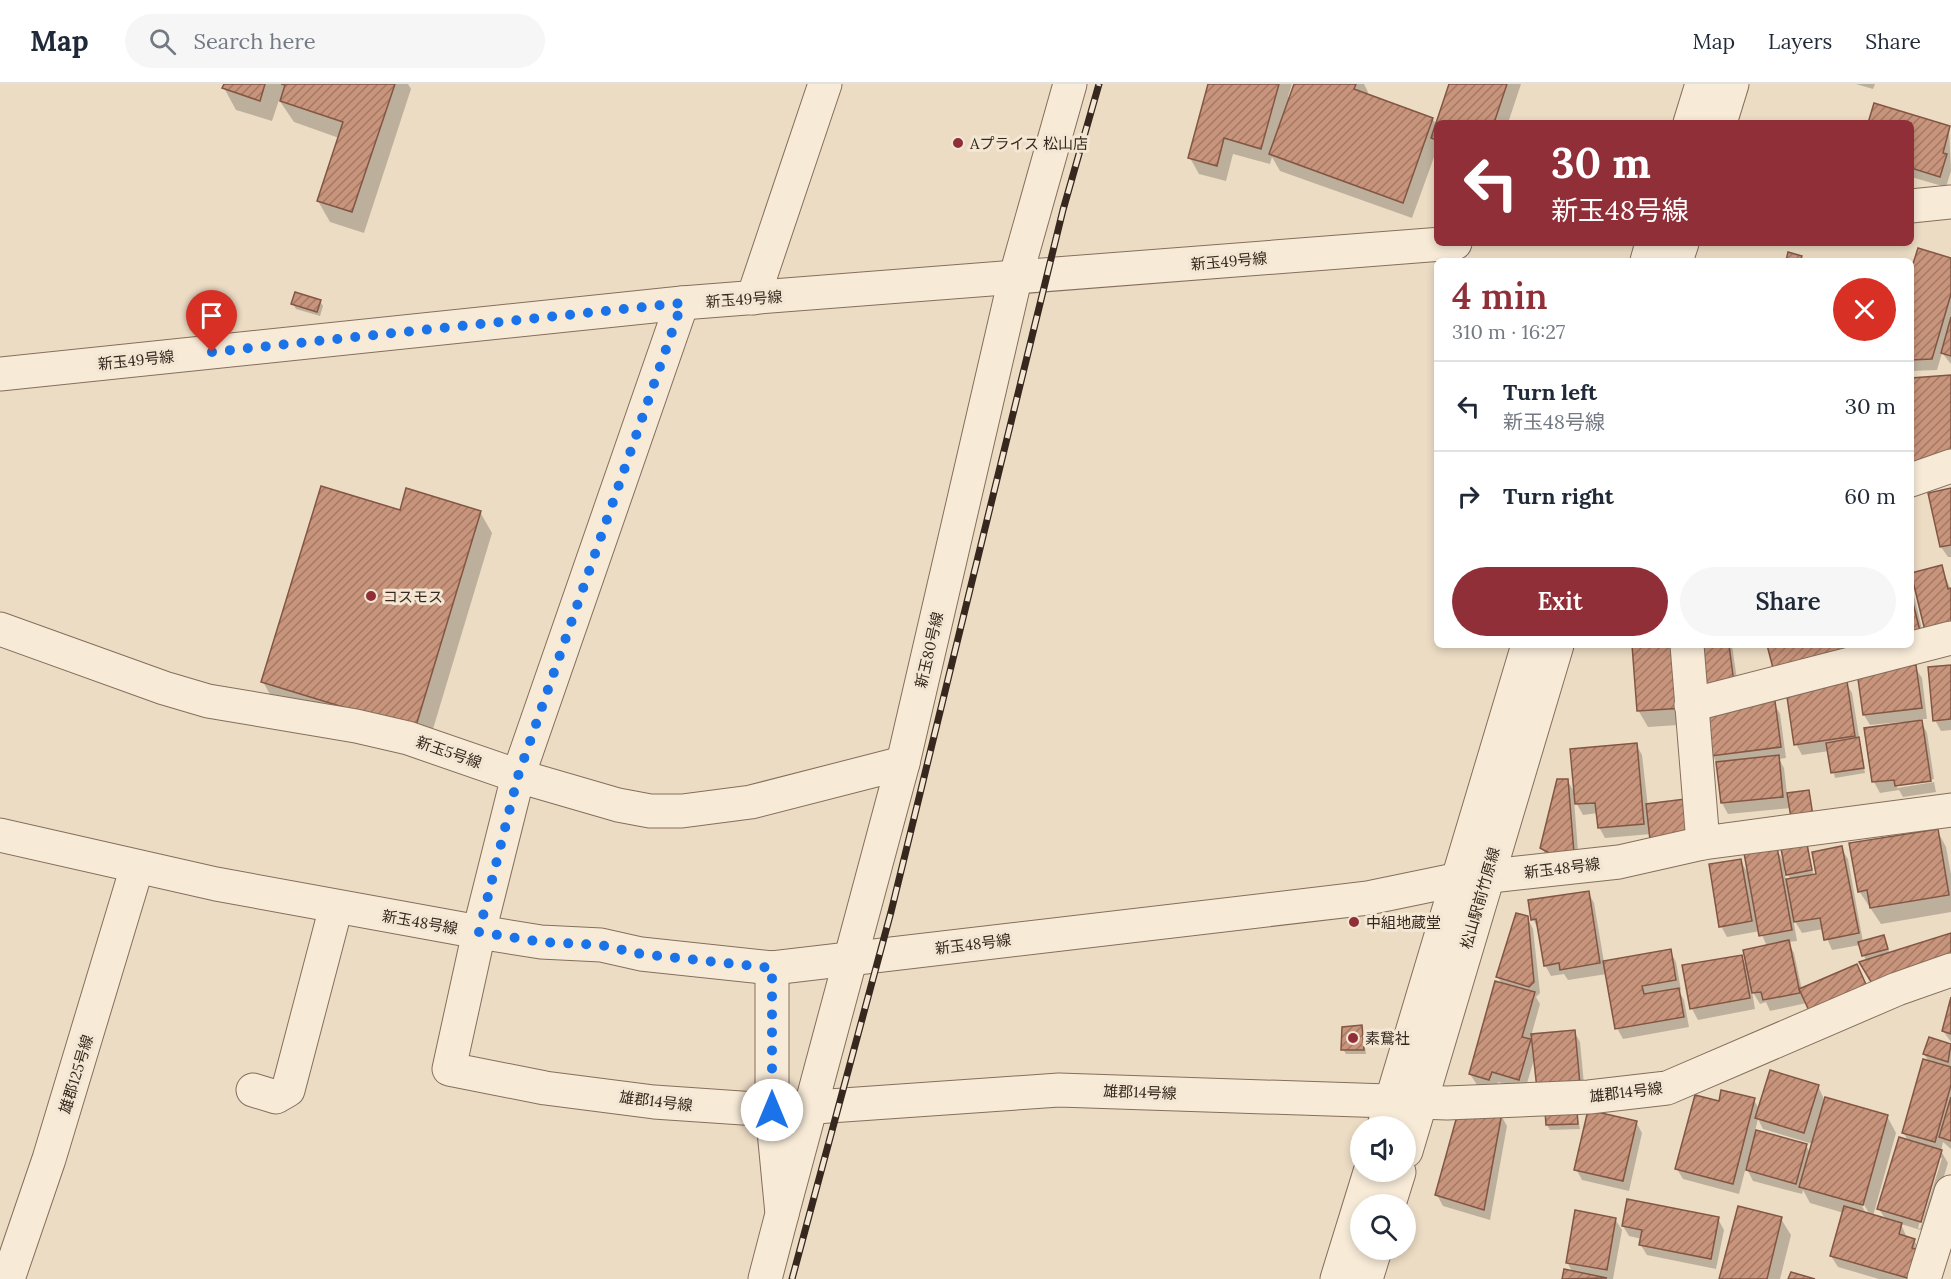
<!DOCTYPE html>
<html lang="en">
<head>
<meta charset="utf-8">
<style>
	body { margin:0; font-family:Lora,"Noto Sans JP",serif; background:#f6f6f7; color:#1f2937; height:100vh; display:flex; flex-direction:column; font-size:22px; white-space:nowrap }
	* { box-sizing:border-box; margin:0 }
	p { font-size:20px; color:#747a83 }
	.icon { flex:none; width:33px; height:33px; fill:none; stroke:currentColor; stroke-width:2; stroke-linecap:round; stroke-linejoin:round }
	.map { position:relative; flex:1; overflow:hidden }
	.drawer { position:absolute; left:1434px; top:174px; width:480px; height:390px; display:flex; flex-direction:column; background:#fff; border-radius:9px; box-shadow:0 3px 9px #0003 }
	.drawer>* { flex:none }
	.hud { position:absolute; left:1434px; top:36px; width:480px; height:126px; border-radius:9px; box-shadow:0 3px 9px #0003; background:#912f39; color:#fff; overflow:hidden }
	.fabs { position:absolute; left:1350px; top:1032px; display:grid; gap:12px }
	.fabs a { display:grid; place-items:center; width:66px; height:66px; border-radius:50%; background:#fff; box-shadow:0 3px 9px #0003; font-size:30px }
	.pin { position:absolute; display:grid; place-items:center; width:51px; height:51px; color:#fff; margin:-62px -26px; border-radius:50% 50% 50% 0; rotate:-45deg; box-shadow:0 0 6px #0007 }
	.pin .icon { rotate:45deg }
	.me { position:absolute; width:66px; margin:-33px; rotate:0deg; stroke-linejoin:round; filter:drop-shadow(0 0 4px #0008) }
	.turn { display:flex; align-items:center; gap:21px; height:126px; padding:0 18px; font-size:27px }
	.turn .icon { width:78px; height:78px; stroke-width:2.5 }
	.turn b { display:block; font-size:42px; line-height:51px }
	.round { display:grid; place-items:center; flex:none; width:63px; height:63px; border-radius:32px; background:#f6f6f7 }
	.summary { display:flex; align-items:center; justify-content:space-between; height:102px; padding:0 18px }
	h1 { font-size:36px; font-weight:600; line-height:45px; color:#912f39 }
	.primary-button { display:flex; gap:12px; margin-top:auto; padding:12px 18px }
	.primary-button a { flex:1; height:69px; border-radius:36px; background:#912f39; color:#fff; font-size:24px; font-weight:600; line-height:69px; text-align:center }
	.primary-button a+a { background:#f6f6f7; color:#1f2937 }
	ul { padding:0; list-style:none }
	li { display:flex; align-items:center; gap:18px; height:90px; padding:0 18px; border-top:2px solid #e0e1e3 }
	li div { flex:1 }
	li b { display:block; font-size:22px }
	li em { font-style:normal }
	header { display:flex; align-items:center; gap:36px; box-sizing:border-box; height:84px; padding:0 30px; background:#fff; border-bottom:2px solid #e0e1e3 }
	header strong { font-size:28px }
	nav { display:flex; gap:33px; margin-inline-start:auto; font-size:21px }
	.search { width:420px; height:54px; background:#f6f6f7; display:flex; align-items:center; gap:15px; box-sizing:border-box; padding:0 21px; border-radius:33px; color:#747a83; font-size:22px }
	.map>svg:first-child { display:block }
	.shadow { fill:#0003; fill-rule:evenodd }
	.building { fill:url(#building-hatch); stroke:#835643; stroke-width:1.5 }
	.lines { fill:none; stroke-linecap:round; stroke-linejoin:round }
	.minor-casing { stroke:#856e5c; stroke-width:35 }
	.minor { stroke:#f7ead7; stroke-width:33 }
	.rail-casing { stroke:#36281f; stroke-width:7 }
	.rail { stroke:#f3e7d3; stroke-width:4.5; stroke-dasharray:14; stroke-linecap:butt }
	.route { stroke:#1a73e8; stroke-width:10; stroke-dasharray:0 18 }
	.poi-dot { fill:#912f39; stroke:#f3e7d3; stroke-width:2 }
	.labels { text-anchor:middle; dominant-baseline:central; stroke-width:6; stroke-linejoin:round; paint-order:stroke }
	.poi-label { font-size:15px; fill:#36281f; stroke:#f3e7d3; text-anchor:start }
	.street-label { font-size:15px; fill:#36281f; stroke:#f3e7d3 }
</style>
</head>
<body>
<header>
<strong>Map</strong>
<div class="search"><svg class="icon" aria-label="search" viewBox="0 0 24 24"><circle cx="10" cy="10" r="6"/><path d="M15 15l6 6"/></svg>Search here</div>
<nav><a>Map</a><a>Layers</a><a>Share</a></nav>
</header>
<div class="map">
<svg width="1951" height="1195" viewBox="0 0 1951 1195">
	<defs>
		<pattern id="building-hatch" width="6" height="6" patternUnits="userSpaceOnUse" patternTransform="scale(1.5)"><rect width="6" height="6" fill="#c8947c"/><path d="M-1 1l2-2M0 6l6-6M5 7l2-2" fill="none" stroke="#a37965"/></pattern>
	</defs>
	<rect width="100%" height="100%" fill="#ecdcc4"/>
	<g class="shadow">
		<path d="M225,0H408L411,5L364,149L330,138L318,117L339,54L294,38L279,16L272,37L236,26L224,4Z"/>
		<path d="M1210,0H1292L1288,13L1291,14L1296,0H1364L1368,8L1367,11L1432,35L1437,40V65L1412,134L1280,87L1272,73L1270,80L1233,70L1226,97L1199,90L1190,74Z"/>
		<path d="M1450,0H1521L1508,39H1437Z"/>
		<path d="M1856,0H1875L1873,5Z"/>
		<path d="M1875,21L1949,43L1951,87L1946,103L1911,93V39H1869Z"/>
		<path d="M1951,176V280L1942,269L1937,286L1911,287V192Z"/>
		<path d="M320,217L323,222L320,232L296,225L293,220Z"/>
		<path d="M1951,405V473H1948L1941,463Z"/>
		<path d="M401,427L480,428L492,449L427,665L275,619L263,598Z"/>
		<path d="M1941,483L1951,506V557Z"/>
		<path d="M1911,499L1925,558L1911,550Z"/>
		<path d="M1634,561L1693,640L1648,643L1638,626Z"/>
		<path d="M1696,561H1732L1739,610Z"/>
		<path d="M1951,582V646L1941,647L1935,636Z"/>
		<path d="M1915,583L1922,594L1927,635H1920L1927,649L1934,695L1897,701V704L1934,698L1936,708L1903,713L1899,706L1880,709L1874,698L1901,638L1870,641L1864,631Z"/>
		<path d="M1846,599L1852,609L1865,689L1835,694L1829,667L1802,671L1796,660Z"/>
		<path d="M1774,619L1780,630L1786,674L1779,675L1784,684L1787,710L1808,707L1814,736L1791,724L1728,730L1722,719L1718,682L1713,672L1707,628Z"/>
		<path d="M1636,660L1642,671L1651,750L1605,754L1599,743L1598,729L1583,731L1574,715L1579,780L1548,775L1542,764L1567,696L1576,711Z"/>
		<path d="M1937,746L1946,763L1951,790V828L1881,840L1859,807Z"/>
		<path d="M1805,757L1814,792L1818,791L1814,769L1841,764L1848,775L1863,858L1883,853L1890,870L1951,851V893L1884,916L1862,879L1866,877L1860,861L1832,866L1823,845L1802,849L1793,834L1797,857L1788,858L1794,869L1802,906L1856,882L1873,916L1819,941L1807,919L1770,927L1766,918L1760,920L1752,907L1755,925L1698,936L1692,925L1684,882L1741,872L1747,883L1745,867L1767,862L1760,847L1727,853L1721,842L1710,781L1740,776L1749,791L1746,770L1776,765L1785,780L1782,761ZM1784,786H1785L1791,796L1786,797Z"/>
		<path d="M1588,808L1594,819L1604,878L1670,867L1676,878L1681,906L1679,907L1684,916L1689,943L1623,955L1617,944L1607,890L1568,896L1564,890L1551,892L1545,881L1539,847L1533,835Z"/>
		<path d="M1527,833L1533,845L1540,909L1536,913L1540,920L1530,956L1534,964L1574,947L1580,958L1585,1011L1535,972L1525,1006L1498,998L1495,1006L1477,1001L1470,990L1502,900L1498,893Z"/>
		<path d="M1951,919V958L1943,947Z"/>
		<path d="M1362,943L1366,970H1346L1343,965Z"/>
		<path d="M1930,955L1951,961V1065L1943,1058L1941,1067L1948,1079L1927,1148L1901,1140L1907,1154L1914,1156L1920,1167V1195H1879L1838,1183L1831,1172L1844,1129L1810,1119L1803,1106L1802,1110L1753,1097L1746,1083L1739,1110L1683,1095L1677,1085L1720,1019L1754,1016L1759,1025L1818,1002L1824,1015L1887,1032L1896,1049L1873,1132L1886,1136L1879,1125L1908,1058L1904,1049L1929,978L1924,970ZM1758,1035L1763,1045L1813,1060L1810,1069L1806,1061L1755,1047ZM1939,1074H1942L1920,1145L1918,1144ZM1860,1114L1870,1131H1867L1858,1115Z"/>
		<path d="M1576,1027L1580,1045L1550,1046L1547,1041Z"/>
		<path d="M1501,1031L1507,1042L1490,1136L1443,1122L1437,1111Z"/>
		<path d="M1636,1038L1642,1049L1629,1107L1582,1096L1576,1085Z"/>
		<path d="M1615,1135L1622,1146L1613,1195H1563L1565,1187L1573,1189L1567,1178Z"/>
		<path d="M1718,1135L1724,1146L1716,1185L1647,1171L1640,1160L1642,1155L1629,1152L1623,1142Z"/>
		<path d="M1781,1135L1791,1151L1780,1195H1721Z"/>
	</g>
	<g class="building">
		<path d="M224,0H265L260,17L222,4Z"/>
		<path d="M281,0H395L352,128L317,117L343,38L280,17L285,1Z"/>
		<path d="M1208,0H1279L1261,65L1224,54L1217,82L1188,74Z"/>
		<path d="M1294,0H1356L1354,5L1433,34L1403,119L1269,70Z"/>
		<path d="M1449,0H1507L1494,39H1437V56L1431,54Z"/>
		<path d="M1874,19L1950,42L1943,69L1947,70L1940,93L1911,84V39H1868Z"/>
		<path d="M1918,164L1951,174V210L1932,275L1911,276V186Z"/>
		<path d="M1788,168L1802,172L1800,177H1786Z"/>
		<path d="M295,208L321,216L317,228L291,220Z"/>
		<path d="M1951,233V272L1941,269Z"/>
		<path d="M1951,291V370L1911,383V294Z"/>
		<path d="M321,402L400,426L406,404L481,427L415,645L261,598Z"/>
		<path d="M1951,404V461L1940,463L1928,409Z"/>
		<path d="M1942,481L1948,505L1951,504V545L1926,551L1911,489Z"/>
		<path d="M1911,511L1920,547L1911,549Z"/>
		<path d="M1632,561H1680L1685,624L1637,627Z"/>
		<path d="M1694,561H1729L1734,599L1700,604Z"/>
		<path d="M1767,561H1843L1845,569L1774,588Z"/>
		<path d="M1916,581L1922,624L1863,631L1857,588Z"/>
		<path d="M1951,581V635L1933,637L1928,583Z"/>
		<path d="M1847,597L1855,652L1794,661L1786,606Z"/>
		<path d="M1775,617L1781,663L1711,672L1705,627Z"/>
		<path d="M1922,636L1931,697L1895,702L1894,696L1872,698L1864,644Z"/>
		<path d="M1859,653L1864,684L1831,689L1826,659Z"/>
		<path d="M1637,659L1644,740L1598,744L1595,719L1575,720L1570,665Z"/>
		<path d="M1779,671L1783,713L1721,719L1716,678Z"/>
		<path d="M1557,695H1568L1574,769L1551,770L1540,764Z"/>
		<path d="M1809,706L1813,732L1791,734L1787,709Z"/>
		<path d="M1693,714L1697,750L1650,756L1646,720Z"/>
		<path d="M1938,745L1949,811L1870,824L1867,806L1858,808L1849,759Z"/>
		<path d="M1806,755L1812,786L1786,791L1780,759Z"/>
		<path d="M1842,762L1859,849L1824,856L1820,834L1794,838L1786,795L1816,790L1812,768Z"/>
		<path d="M1777,763L1792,846L1759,852L1744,769Z"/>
		<path d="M1741,775L1752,837L1719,843L1709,780Z"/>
		<path d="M1589,807L1600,879L1560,886L1559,879L1544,882L1536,835L1531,836L1528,816Z"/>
		<path d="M1516,829L1528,832L1534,898L1529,903L1496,893Z"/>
		<path d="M1951,849V880L1876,906L1859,878Z"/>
		<path d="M1884,851L1888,865L1862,872L1858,858Z"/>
		<path d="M1789,856L1800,909L1763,916L1761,908L1752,909L1743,866Z"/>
		<path d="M1671,865L1676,896L1642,902L1644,910L1679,904L1684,933L1615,945L1603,877Z"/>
		<path d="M1742,871L1750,914L1690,925L1682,881Z"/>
		<path d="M1857,880L1868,905L1811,931L1799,905Z"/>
		<path d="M1495,897L1535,908L1522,953L1531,955L1519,996L1492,988L1489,996L1469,990Z"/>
		<path d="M1951,913V950L1942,947Z"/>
		<path d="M1362,941L1364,966H1341L1342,943Z"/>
		<path d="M1575,946L1580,1000L1537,1005L1531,950Z"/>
		<path d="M1929,953L1951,960L1948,978L1923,970Z"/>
		<path d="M1923,975L1951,983V1001L1935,1058L1902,1049Z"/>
		<path d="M1770,986L1819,1001L1804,1049L1755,1034Z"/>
		<path d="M1721,1006L1755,1014L1733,1100L1675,1085L1695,1011L1719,1017Z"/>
		<path d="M1825,1013L1888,1031L1863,1121L1799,1103Z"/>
		<path d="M1951,1013V1057L1939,1053Z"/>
		<path d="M1577,1026L1578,1040L1546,1041L1545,1027Z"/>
		<path d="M1588,1026L1637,1037L1623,1097L1574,1086Z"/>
		<path d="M1502,1029L1484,1126L1435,1111L1457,1032Z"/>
		<path d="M1756,1046L1807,1060L1796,1100L1746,1086Z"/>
		<path d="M1899,1053L1942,1066L1921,1138L1877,1125Z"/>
		<path d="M1627,1115L1719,1133L1711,1175L1639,1161L1642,1146L1622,1142Z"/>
		<path d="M1738,1122L1782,1133L1767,1195H1719Z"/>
		<path d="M1844,1122L1902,1139L1899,1150L1915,1155L1912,1164L1920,1166L1911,1195L1830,1172Z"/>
		<path d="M1575,1126L1616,1134L1607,1186L1566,1179Z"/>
		<path d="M1564,1185L1607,1194L1562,1195Z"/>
		<path d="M1791,1188L1815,1195H1788Z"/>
	</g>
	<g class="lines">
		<g class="minor-casing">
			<g id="minor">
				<path d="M1690,39L1702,0"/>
				<path d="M1720,39L1732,0"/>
				<path d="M1911,122L1951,118"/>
				<path d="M1647,177L1652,159"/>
				<path d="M1676,177L1682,159"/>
				<path d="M753,214L825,0"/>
				<path d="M682,219L518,692L479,848L449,985L545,1004L654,1018L772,1026L1059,1006L1447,1019L1589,1013L1667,1004L1897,905L1951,886"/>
				<path d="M0,290L682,219L1455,159"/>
				<path d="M1911,396L1951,382"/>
				<path d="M0,545L164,604L208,617L356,642L408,654L518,692L618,721L650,727H682L751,718L903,679"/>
				<path d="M1687,561L1703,759"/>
				<path d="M1691,621L1951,554"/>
				<path d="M0,751L216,800L479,848L541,858L601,861L641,870L772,884L1368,814L1455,796L1619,778L1703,759L1951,726"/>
				<path d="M253,1006L276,1013L288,1006L336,823"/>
				<path d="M1384,1042L1528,561"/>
				<path d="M1406,1067L1557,561"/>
				<path d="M1389,1120L1399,1088"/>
				<path d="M782,1130L903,679L1015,195L1070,0"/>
				<path d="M8,1195L49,1075L137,783"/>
				<path d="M765,1195L782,1130L772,1026V884"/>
				<path d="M1337,1195L1370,1088"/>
				<path d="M1366,1195L1375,1166"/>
				<path d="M1924,1195L1951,1108"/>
			</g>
		</g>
		<use href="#minor" class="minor"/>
		<g class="rail-casing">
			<path id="rail" d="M792,1195L891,828L1063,126L1099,0"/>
		</g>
		<use href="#rail" class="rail"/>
	</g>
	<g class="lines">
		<path class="route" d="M212,268L682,219L518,692L479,848L541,858L601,861L641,870L772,884V1026"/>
	</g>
	<g class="poi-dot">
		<circle cx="958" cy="59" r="6"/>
		<circle cx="371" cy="512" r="6"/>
		<circle cx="1354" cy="838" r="6"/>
		<circle cx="1353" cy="954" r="6"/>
	</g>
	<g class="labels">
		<g class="poi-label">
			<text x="970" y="59">Aプライス 松山店</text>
			<text x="383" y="512">コスモス</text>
			<text x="1366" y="838">中組地蔵堂</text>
			<text x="1365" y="954">素鵞社</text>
		</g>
		<g class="street-label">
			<text transform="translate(1229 177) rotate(-5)">新玉49号線</text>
			<text transform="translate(744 215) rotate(-4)">新玉49号線</text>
			<text transform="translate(136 276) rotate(-6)">新玉49号線</text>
			<text transform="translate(929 566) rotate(-77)">新玉80号線</text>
			<text transform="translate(449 668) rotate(19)">新玉5号線</text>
			<text transform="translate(1562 784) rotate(-7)">新玉48号線</text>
			<text transform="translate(1480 814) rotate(-74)">松山駅前竹原線</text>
			<text transform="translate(420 838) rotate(10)">新玉48号線</text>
			<text transform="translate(973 860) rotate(-7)">新玉48号線</text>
			<text transform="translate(76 990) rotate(-73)">雄郡125号線</text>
			<text transform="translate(1140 1008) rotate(2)">雄郡14号線</text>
			<text transform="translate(1626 1008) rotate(-7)">雄郡14号線</text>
			<text transform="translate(656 1017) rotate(7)">雄郡14号線</text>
		</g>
	</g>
</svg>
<div class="fabs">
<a><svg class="icon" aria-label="sound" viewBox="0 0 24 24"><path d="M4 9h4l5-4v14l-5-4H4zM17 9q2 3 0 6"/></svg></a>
<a><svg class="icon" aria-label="search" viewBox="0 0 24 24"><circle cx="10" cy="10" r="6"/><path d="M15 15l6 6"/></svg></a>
</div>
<div class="pin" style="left:212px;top:268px;background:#d93025"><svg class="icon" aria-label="arrive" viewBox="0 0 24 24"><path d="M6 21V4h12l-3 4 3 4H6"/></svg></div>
<svg class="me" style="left:772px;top:1026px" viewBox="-20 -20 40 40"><circle r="19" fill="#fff"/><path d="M0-13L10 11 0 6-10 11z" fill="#1a73e8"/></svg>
<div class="hud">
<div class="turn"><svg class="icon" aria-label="left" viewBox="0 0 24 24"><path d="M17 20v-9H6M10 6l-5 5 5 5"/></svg><div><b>30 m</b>新玉48号線</div></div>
</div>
<section class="drawer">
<div class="summary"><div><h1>4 min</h1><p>310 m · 16:27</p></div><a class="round" style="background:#d93025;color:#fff"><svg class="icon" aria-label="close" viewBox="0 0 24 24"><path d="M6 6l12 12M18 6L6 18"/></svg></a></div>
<ul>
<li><svg class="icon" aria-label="left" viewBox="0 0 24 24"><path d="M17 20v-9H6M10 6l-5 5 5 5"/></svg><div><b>Turn left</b><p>新玉48号線</p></div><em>30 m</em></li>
<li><svg class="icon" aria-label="right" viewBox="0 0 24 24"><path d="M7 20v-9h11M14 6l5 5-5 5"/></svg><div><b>Turn right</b></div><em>60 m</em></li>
</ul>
<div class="primary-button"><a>Exit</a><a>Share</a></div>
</section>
</div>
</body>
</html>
